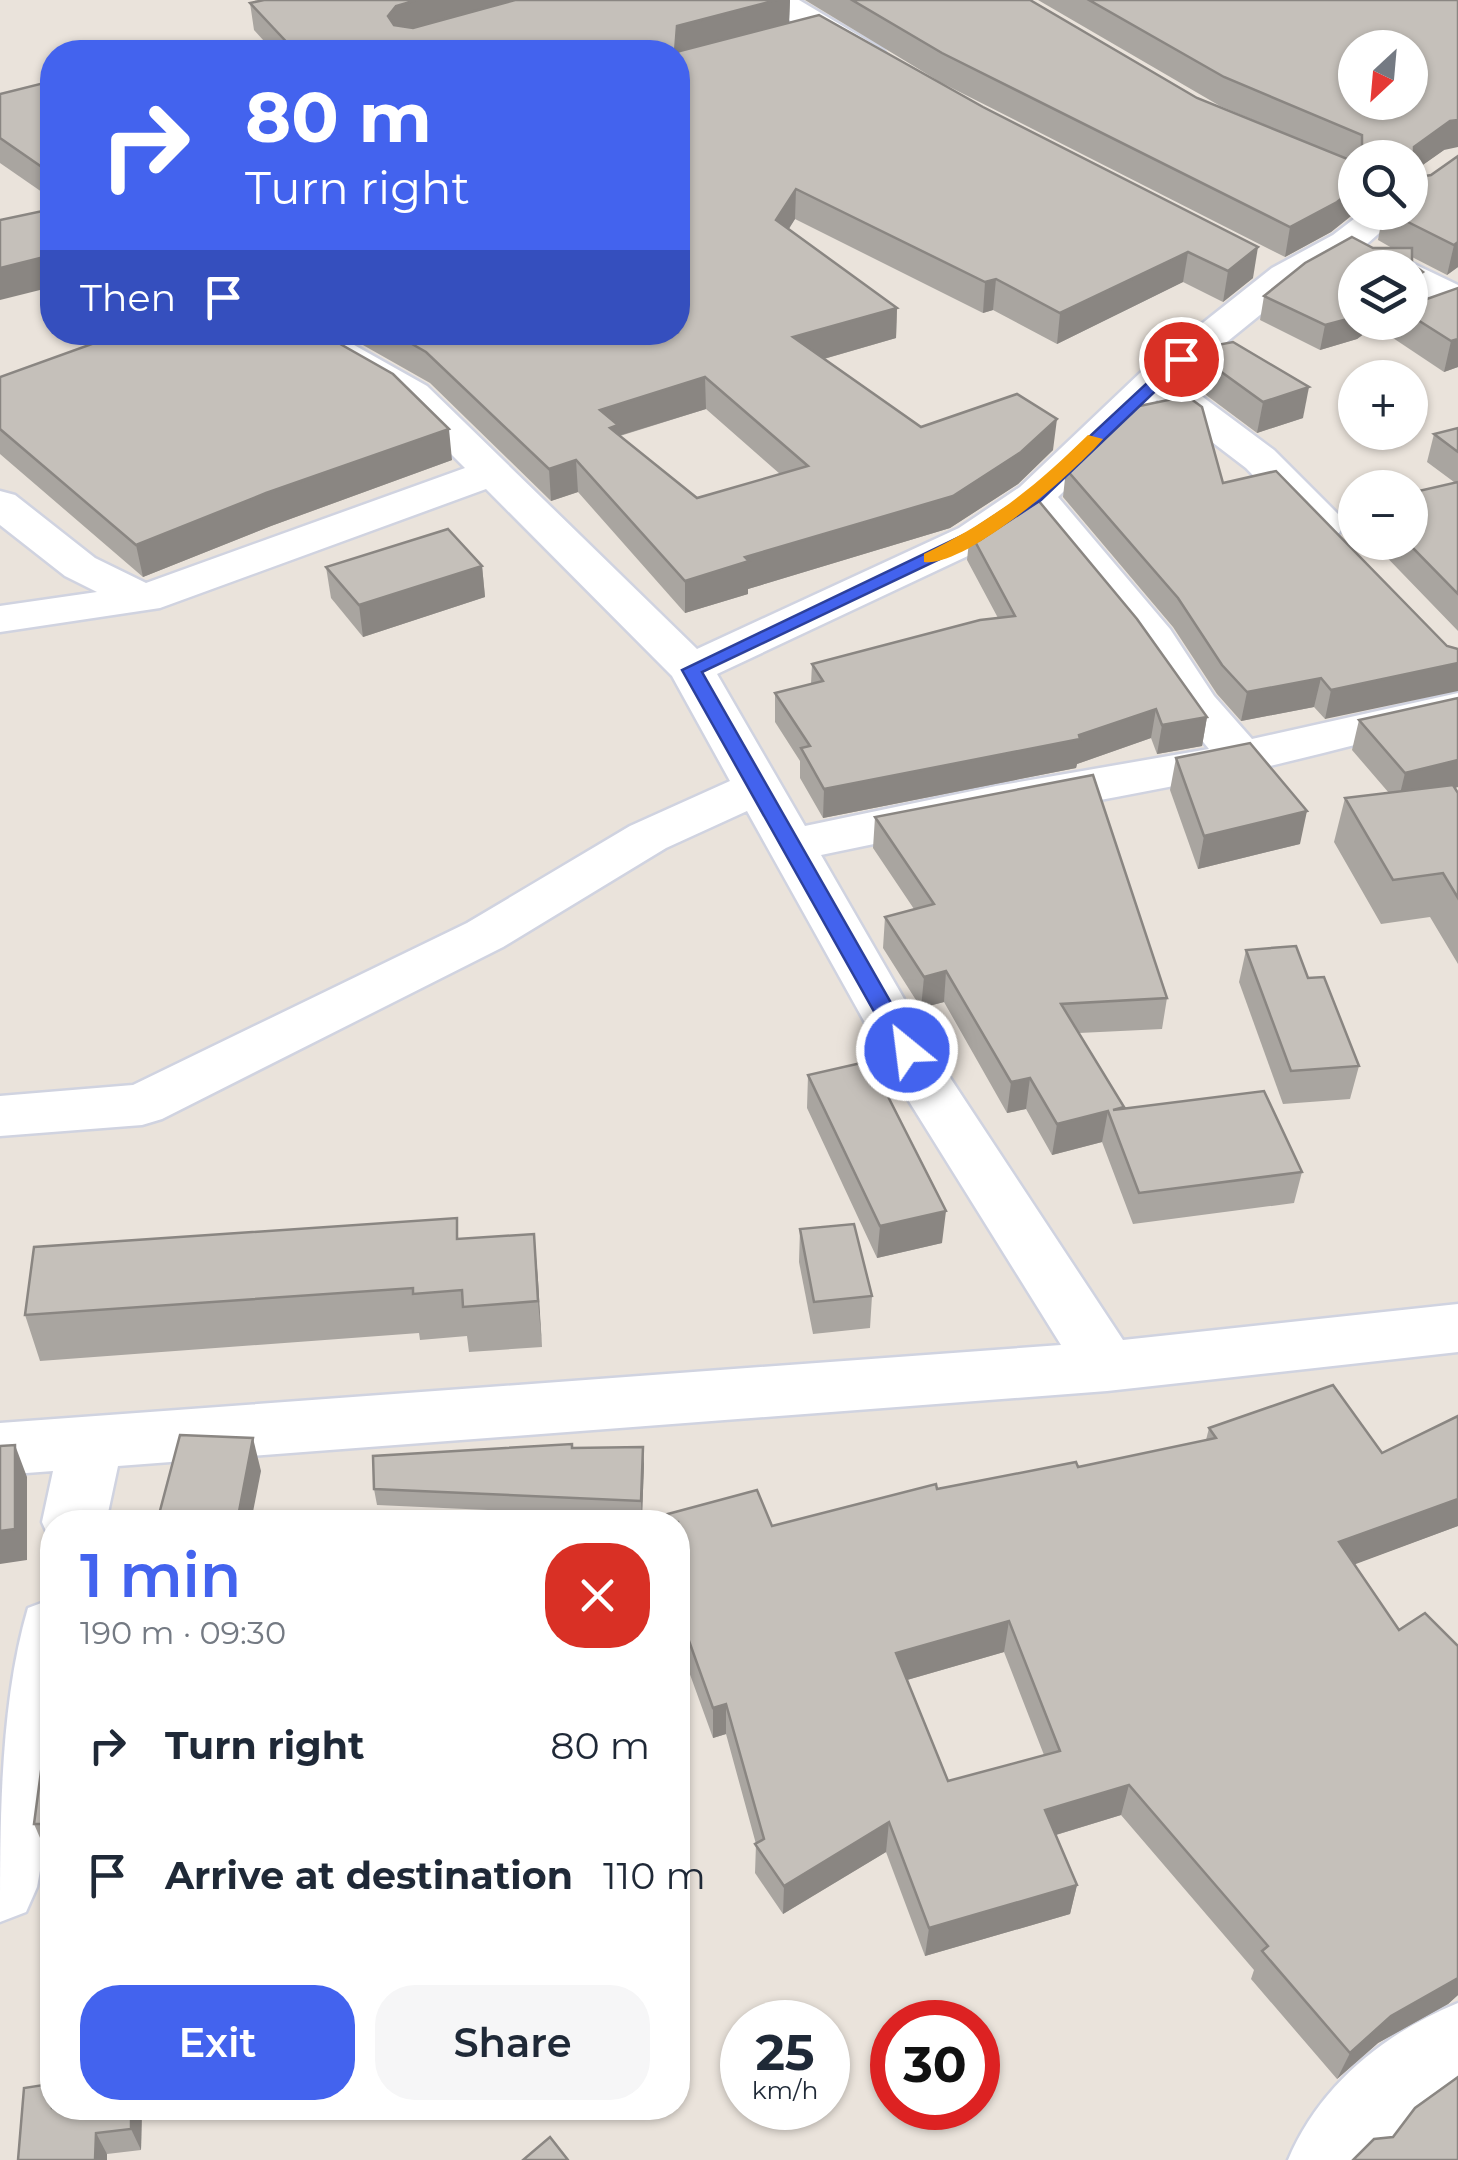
<!DOCTYPE html>
<html lang="en">
<head>
<meta charset="utf-8">
<style>
	body { margin:0; font-family:Montserrat,sans-serif; background:#f6f6f7; color:#1f2937; height:100vh; display:flex; flex-direction:column; font-size:38px; white-space:nowrap }
	* { box-sizing:border-box; margin:0 }
	p { font-size:32px; color:#747a83 }
	.icon { flex:none; width:55px; height:55px; fill:none; stroke:currentColor; stroke-width:2; stroke-linecap:round; stroke-linejoin:round }
	.map { position:relative; flex:1; overflow:hidden }
	.side { position:absolute; left:40px; top:1510px; width:650px; height:610px; display:flex; flex-direction:column; background:#fff; border-radius:40px; box-shadow:0 2px 8px #0004 }
	.side>* { flex:none }
	.guide { position:absolute; left:40px; top:40px; width:650px; height:305px; border-radius:40px; box-shadow:0 2px 8px #0004; background:#4363ee; color:#fff; overflow:hidden }
	.needle { width:65px; rotate:206deg }
	.buttons { position:absolute; left:1338px; top:30px; display:grid; gap:20px }
	.buttons a { display:grid; place-items:center; width:90px; height:90px; border-radius:50%; background:#fff; box-shadow:0 2px 8px #0004; font-size:50px }
	.speed { position:absolute; left:720px; top:2000px; display:flex; gap:20px; font-size:50px; font-weight:700; text-align:center }
	.speed>* { display:grid; place-content:center; width:130px; height:130px; border-radius:50%; background:#fff; box-shadow:0 2px 8px #0004; line-height:1 }
	.speed small { font-size:25px; font-weight:400 }
	.speed .limit { border:15px solid #d22; background:#fff; color:#111 }
	.pin { position:absolute; display:grid; place-items:center; width:85px; height:85px; color:#fff; margin:-42px; border:5px solid #fff; border-radius:50%; box-shadow:0 2px 10px #0007 }
	.me { position:absolute; width:110px; margin:-55px; rotate:331deg; stroke-linejoin:round; filter:drop-shadow(0 0 8px #0008) }
	.turn { display:flex; align-items:center; gap:35px; height:210px; padding:0 40px; font-size:45px }
	.turn .icon { width:130px; height:130px; stroke-width:2.5 }
	.turn b { display:block; font-size:70px; line-height:85px }
	.then { display:flex; align-items:center; height:95px; padding:0 40px; background:#0003; gap:20px; font-size:38px }
	.round { display:grid; place-items:center; flex:none; width:105px; height:105px; border-radius:40px; background:#f6f6f7 }
	.head { display:flex; align-items:center; justify-content:space-between; height:170px; padding:0 40px }
	h1 { font-size:60px; font-weight:600; line-height:75px; color:#4363ee }
	.primary-button { display:flex; gap:20px; margin-top:auto; padding:20px 40px }
	.primary-button a { flex:1; height:115px; border-radius:40px; background:#4363ee; color:#fff; font-size:40px; font-weight:600; line-height:115px; text-align:center }
	.primary-button a+a { background:#f6f6f7; color:#1f2937 }
	ul { padding:0; list-style:none }
	li { display:flex; align-items:center; gap:30px; height:130px; padding:0 40px }
	li div { flex:1 }
	li b { display:block; font-size:38px }
	li em { font-style:normal }
	.map>svg:first-child { display:block }
	.lines { fill:none; stroke-linecap:round; stroke-linejoin:round }
	.minor-casing { stroke:#d0d3e0; stroke-width:5 }
	.minor { fill:#fff; fill-rule:evenodd }
	.wall { fill:#a9a5a0; fill-rule:evenodd }
	.shaded-wall { fill:#8a8682 }
	.building { fill:#c5c0ba; stroke:#8a8682; stroke-width:2.5; fill-rule:evenodd }
	.route { fill:#4363ee; stroke:#2c409b; stroke-width:2.5 }
	.slow { fill:#f59e0b }
</style>
</head>
<body>
<div class="map">
<svg width="1458" height="2160" viewBox="0 0 1458 2160">
	<rect width="100%" height="100%" fill="#eae3db"/>
	<g class="lines">
		<g class="minor-casing">
			<g id="minor">
				<path d="M762,0H799L883,50L888,57L883,64H861L766,6Z"/>
				<path d="M1363,212H1403L1359,251L1298,284L1180,380L1274,450L1339,515L1345,524L1339,533L1324,537L1309,533L1246,468L1157,400L1058,497L1170,629L1214,696L1252,739L1458,693V721C1378,737 1300,761 1219,777C1087,803 954,827 821,855L945,1070L1123,1340L1458,1304V1352L1107,1391L118,1466L106,1522H52L51,1542L42,1522L53,1471L0,1475V1423L1061,1345L907,1098L747,811L666,848L503,947L162,1119L142,1125L0,1136V1096L133,1085L467,923L630,826L730,781L672,676L486,489L160,608L0,632V606L97,592L65,576L0,525V491L15,495L95,558L146,583L465,468L399,402L289,340L283,332H331L427,386L697,649L959,528L1020,487L1141,372L1272,268L1333,235ZM1031,518L1136,646L1181,715L1209,749L996,786L805,826L717,674L989,546Z"/>
				<path d="M1410,262L1458,285V311L1410,288V268H1395Z"/>
				<path d="M52,1599V1804L37,1887L26,1912L0,1922C0,1821 0,1702 28,1608Z"/>
				<path d="M1458,2003V2087L1398,2130L1376,2160H1288C1319,2086 1384,2033 1458,2003Z"/>
			</g>
		</g>
		<use href="#minor" class="minor"/>
	</g>
	<g class="wall">
		<path d="M263,0H790L789,23L1253,278L1223,302L1183,282L1057,344L993,310L983,313L795,219L788,229L897,308L896,338L824,359L921,427L1053,450L1018,484L950,528L748,589V594L685,613L578,492L551,501L430,383L340,332H678V52H274L254,30L250,3ZM706,409L780,474L697,498L620,436Z"/>
		<path d="M805,0H1030L1197,98L1282,132L1220,106L1038,0H1458L1444,150L1414,171V178L1431,175L1458,156V267L1447,275L1412,257L1418,296L1355,322H1380L1357,339L1320,350L1260,320L1264,296L1373,248H1392L1378,240L1383,212H1410V158H1355L1356,212L1331,232L1285,257L940,82Z"/>
		<path d="M52,81V199L0,163V94Z"/>
		<path d="M1458,288V367L1444,372L1393,338L1396,322H1410V305Z"/>
		<path d="M1191,350L1303,418L1257,433L1186,380Z"/>
		<path d="M0,377L452,460L271,526L143,577L0,454Z"/>
		<path d="M1458,428V631L1372,542H1410L1454,482L1427,462L1434,434Z"/>
		<path d="M1066,469L1223,483L1447,646L1325,719L1314,707L1241,721L1217,694L1173,627L1063,497Z"/>
		<path d="M970,532L1207,717L1202,746L1157,754L1151,738L1077,764L1076,768L823,818L800,778V761L775,722V693L811,684L812,664L998,618L967,560Z"/>
		<path d="M482,566L485,597L363,637L331,598L326,567Z"/>
		<path d="M1458,698V787L1455,788L1458,793V964L1430,917L1381,924L1334,842L1345,798L1389,793L1352,750L1359,720Z"/>
		<path d="M1176,758L1300,844L1198,869L1170,790Z"/>
		<path d="M875,817L1167,998L1162,1029L1079,1033L1124,1108L1302,1172L1294,1203L1133,1224L1102,1142L1052,1155L1026,1109L1007,1113L944,1002L921,1008L883,948L885,917L914,909L873,848Z"/>
		<path d="M1246,950L1308,978L1359,1066L1350,1099L1283,1104L1239,982Z"/>
		<path d="M808,1075L942,1243L877,1258L807,1108Z"/>
		<path d="M800,1229L872,1296L870,1328L813,1334L799,1262Z"/>
		<path d="M534,1234L542,1347L469,1352L467,1336L420,1340L419,1333L40,1361L25,1315L460,1239Z"/>
		<path d="M1209,1428L1382,1453L1458,1526L1354,1564L1399,1630L1458,1646V1995L1448,2004L1378,2043L1337,2079L1251,1979L1254,1970L1121,1815L1056,1835L1077,1885L1070,1914L925,1956L886,1852L783,1914L755,1873L756,1844L726,1734L713,1738L688,1669L678,1672V1522L772,1526L937,1489L1078,1467L1206,1440ZM1004,1652L1044,1755L948,1781L907,1680Z"/>
		<path d="M572,1448L644,1464L642,1517L377,1505L374,1489Z"/>
		<path d="M52,1713V1854H47L34,1824Z"/>
		<path d="M52,2108H142L141,2150L107,2154Z"/>
	</g>
	<g class="shaded-wall">
		<path d="M417,0H522L391,44L388,16L396,6Z"/>
		<path d="M777,0H790L789,24L675,52L677,26Z"/>
		<path d="M1458,120V147L1444,150L1410,174L1414,147L1450,121Z"/>
		<path d="M1355,188L1356,212L1331,232L1285,257L1290,227Z"/>
		<path d="M796,189L795,219L776,250V220Z"/>
		<path d="M1458,242V267L1447,275L1454,245Z"/>
		<path d="M1258,247L1253,278L1223,302L1228,271Z"/>
		<path d="M1188,252L1183,282L1057,344L1060,313Z"/>
		<path d="M52,255V287L0,300V268Z"/>
		<path d="M1423,272L1418,296L1410,301V281Z"/>
		<path d="M996,279L993,310L983,313L985,282Z"/>
		<path d="M897,308L896,338L792,368L793,337Z"/>
		<path d="M1355,317V322H1380L1357,339L1320,350L1325,325Z"/>
		<path d="M1458,339V367L1444,372L1451,341Z"/>
		<path d="M705,377L706,409L618,436L619,456L600,410Z"/>
		<path d="M1309,387L1303,418L1257,433L1263,402Z"/>
		<path d="M1057,419L1053,450L1018,484L950,528L748,589V594L685,613V581L745,557Z"/>
		<path d="M449,429L452,460L271,526L143,577L136,545L266,493Z"/>
		<path d="M576,460L578,492L551,501L549,469Z"/>
		<path d="M482,566L485,597L363,637L359,605Z"/>
		<path d="M1458,663V691L1325,719L1331,690Z"/>
		<path d="M1321,678L1314,707L1241,721L1247,692Z"/>
		<path d="M1156,709L1151,738L1077,764L1076,768L823,818L824,789L1079,735Z"/>
		<path d="M1207,717L1202,746L1157,754L1162,725Z"/>
		<path d="M1458,760V787L1398,802L1405,773Z"/>
		<path d="M1307,811L1300,844L1198,869L1204,836Z"/>
		<path d="M946,971L944,1002L921,1008L924,977Z"/>
		<path d="M1030,1078L1026,1109L1007,1113L1011,1082Z"/>
		<path d="M1108,1111L1102,1142L1052,1155L1057,1124Z"/>
		<path d="M946,1211L942,1243L877,1258L880,1226Z"/>
		<path d="M534,1234L538,1280L542,1347L538,1301Z"/>
		<path d="M253,1438L261,1471L251,1522H237Z"/>
		<path d="M15,1445L27,1477V1560L0,1564V1531Z"/>
		<path d="M643,1447L644,1464L642,1517L641,1501Z"/>
		<path d="M1458,1499V1526L1329,1574L1339,1542Z"/>
		<path d="M1009,1621L1004,1652L893,1684L896,1653Z"/>
		<path d="M688,1638V1669L678,1672V1641Z"/>
		<path d="M726,1704V1734L713,1738V1708Z"/>
		<path d="M1129,1785L1121,1815L1039,1840L1045,1810Z"/>
		<path d="M889,1822L886,1852L783,1914L784,1886Z"/>
		<path d="M1077,1885L1070,1914L925,1956L929,1928Z"/>
		<path d="M1458,1978V1995L1448,2004L1378,2043L1337,2079L1350,2053L1391,2016Z"/>
		<path d="M131,2108H142L141,2150L131,2129Z"/>
		<path d="M96,2133L107,2154V2160H95Z"/>
	</g>
	<g class="building">
		<path d="M264,0H417L396,6L388,16L394,25L413,28L515,0H777L677,26L675,52H296L250,3Z"/>
		<path d="M852,0H1030L1197,98L1355,162V188L1337,202L1290,227L942,53Z"/>
		<path d="M1089,0H1458V120L1450,121L1414,147V178L1431,175L1458,156V242L1454,245L1388,212H1410V187L1412,185L1410,180V158H1362V135L1224,77ZM1355,48H1410V102H1355Z"/>
		<path d="M819,15L983,107L1258,247L1228,271L1188,252L1060,313L996,279L985,282L796,189L776,220L897,308L793,337L921,427L1017,394L1057,419L1021,452L953,496L745,557L749,561L685,581L576,460L549,469L426,352L391,332H678V52H676ZM705,377L808,466L697,498L610,428L618,425L600,410Z"/>
		<path d="M52,81V174L0,138V94Z"/>
		<path d="M52,209V255L0,268V220Z"/>
		<path d="M1352,237L1373,248H1412V264L1423,272L1410,281V268H1355V317L1325,325L1264,296L1305,263Z"/>
		<path d="M1458,288V339L1451,341L1410,315V305Z"/>
		<path d="M125,332H319L393,374L449,429L266,493L136,545L0,429V377Z"/>
		<path d="M1233,342L1309,387L1263,402L1191,350Z"/>
		<path d="M1187,396L1202,407L1223,483L1276,471L1447,646L1458,649V663L1331,690L1321,678L1247,692L1222,665L1178,598L1066,469L1130,408Z"/>
		<path d="M1458,428V452L1434,434Z"/>
		<path d="M1458,482V594L1407,542H1410V493Z"/>
		<path d="M1033,494L1137,619L1207,717L1162,725L1156,709L1079,735L1080,739L824,789L801,748L810,746L775,693L823,681L812,664L980,620L1015,616L970,532Z"/>
		<path d="M448,529L482,566L359,605L326,567Z"/>
		<path d="M1458,698V760L1405,773L1359,720Z"/>
		<path d="M1250,743L1307,811L1204,836L1176,758Z"/>
		<path d="M1093,775L1167,998L1061,1004L1124,1107L1113,1110L1264,1091L1302,1172L1139,1193L1108,1111L1057,1124L1030,1078L1011,1082L946,971L924,977L885,917L934,904L875,817Z"/>
		<path d="M1453,785L1458,793V898L1443,873L1393,880L1345,798Z"/>
		<path d="M1296,946L1308,978L1324,977L1359,1066L1291,1071L1246,950Z"/>
		<path d="M870,1061L946,1211L880,1226L808,1075Z"/>
		<path d="M457,1218V1239L534,1234L538,1301L463,1307L462,1290L413,1294V1288L25,1315L34,1247Z"/>
		<path d="M854,1224L872,1296L814,1302L800,1229Z"/>
		<path d="M1333,1385L1382,1453L1458,1416V1499L1339,1542L1399,1630L1425,1613L1458,1646V1978L1391,2016L1350,2053L1262,1951L1268,1946L1129,1785L1045,1810L1077,1885L929,1928L889,1822L784,1886L755,1844L764,1839L726,1704L713,1708L688,1638L678,1641V1522H638L757,1490L772,1526L936,1484L937,1489L1076,1462L1078,1467L1216,1438L1209,1428ZM1009,1621L1060,1751L948,1781L896,1653Z"/>
		<path d="M180,1435L253,1438L237,1522H157Z"/>
		<path d="M572,1444V1448L643,1447L641,1501L374,1489L373,1456Z"/>
		<path d="M15,1445V1529L0,1531V1446Z"/>
		<path d="M52,1713V1824H34L43,1756Z"/>
		<path d="M52,1996V2108H131V2129L96,2133L95,2160H18L24,2088L44,2085Z"/>
		<path d="M1458,2077V2160H1353L1374,2139L1393,2137L1415,2108Z"/>
		<path d="M550,2137L568,2160H523Z"/>
	</g>
	<path class="route" d="M1176,356L1189,359L1041,500L980,540L702,672L918,1050L907,1058L899,1056L682,670L968,533L1029,493Z"/>
	<path class="slow" d="M1088,435L1103,439C1076,471 966,568 924,562V554C992,521 1034,488 1088,435Z"/>
</svg>
<div class="buttons">
<a><svg class="needle" viewBox="-14 -14 28 28"><path d="M0-13l5 13h-10z" fill="#e53935"/><path d="M0 13l5-13h-10z" fill="#747a83"/></svg></a>
<a><svg class="icon" aria-label="search" viewBox="0 0 24 24"><circle cx="10" cy="10" r="6"/><path d="M15 15l6 6"/></svg></a>
<a><svg class="icon" aria-label="layers" viewBox="0 0 24 24"><path d="M12 4l9 5-9 5-9-5zM3 14l9 5 9-5"/></svg></a>
<a>+</a>
<a>−</a>
</div>
<div class="speed"><div>25<small>km/h</small></div><div class="limit">30</div></div>
<div class="pin" style="left:1181px;top:359px;background:#d93025"><svg class="icon" aria-label="arrive" viewBox="0 0 24 24"><path d="M6 21V4h12l-3 4 3 4H6"/></svg></div>
<svg class="me" style="left:907px;top:1050px" viewBox="-20 -20 40 40"><circle r="17" fill="#4363ee" stroke="#fff" stroke-width="3"/><path d="M0-11L8 9 0 5-8 9z" fill="#fff"/></svg>
<div class="guide">
<div class="turn"><svg class="icon" aria-label="right" viewBox="0 0 24 24"><path d="M7 20v-9h11M14 6l5 5-5 5"/></svg><div><b>80 m</b>Turn right</div></div>
<div class="then">Then<svg class="icon" aria-label="arrive" viewBox="0 0 24 24"><path d="M6 21V4h12l-3 4 3 4H6"/></svg></div>
</div>
<section class="side">
<div class="head"><div><h1>1 min</h1><p>190 m · 09:30</p></div><a class="round" style="background:#d93025;color:#fff"><svg class="icon" aria-label="close" viewBox="0 0 24 24"><path d="M6 6l12 12M18 6L6 18"/></svg></a></div>
<ul>
<li><svg class="icon" aria-label="right" viewBox="0 0 24 24"><path d="M7 20v-9h11M14 6l5 5-5 5"/></svg><div><b>Turn right</b></div><em>80 m</em></li>
<li><svg class="icon" aria-label="arrive" viewBox="0 0 24 24"><path d="M6 21V4h12l-3 4 3 4H6"/></svg><div><b>Arrive at destination</b></div><em>110 m</em></li>
</ul>
<div class="primary-button"><a>Exit</a><a>Share</a></div>
</section>
</div>
</body>
</html>
